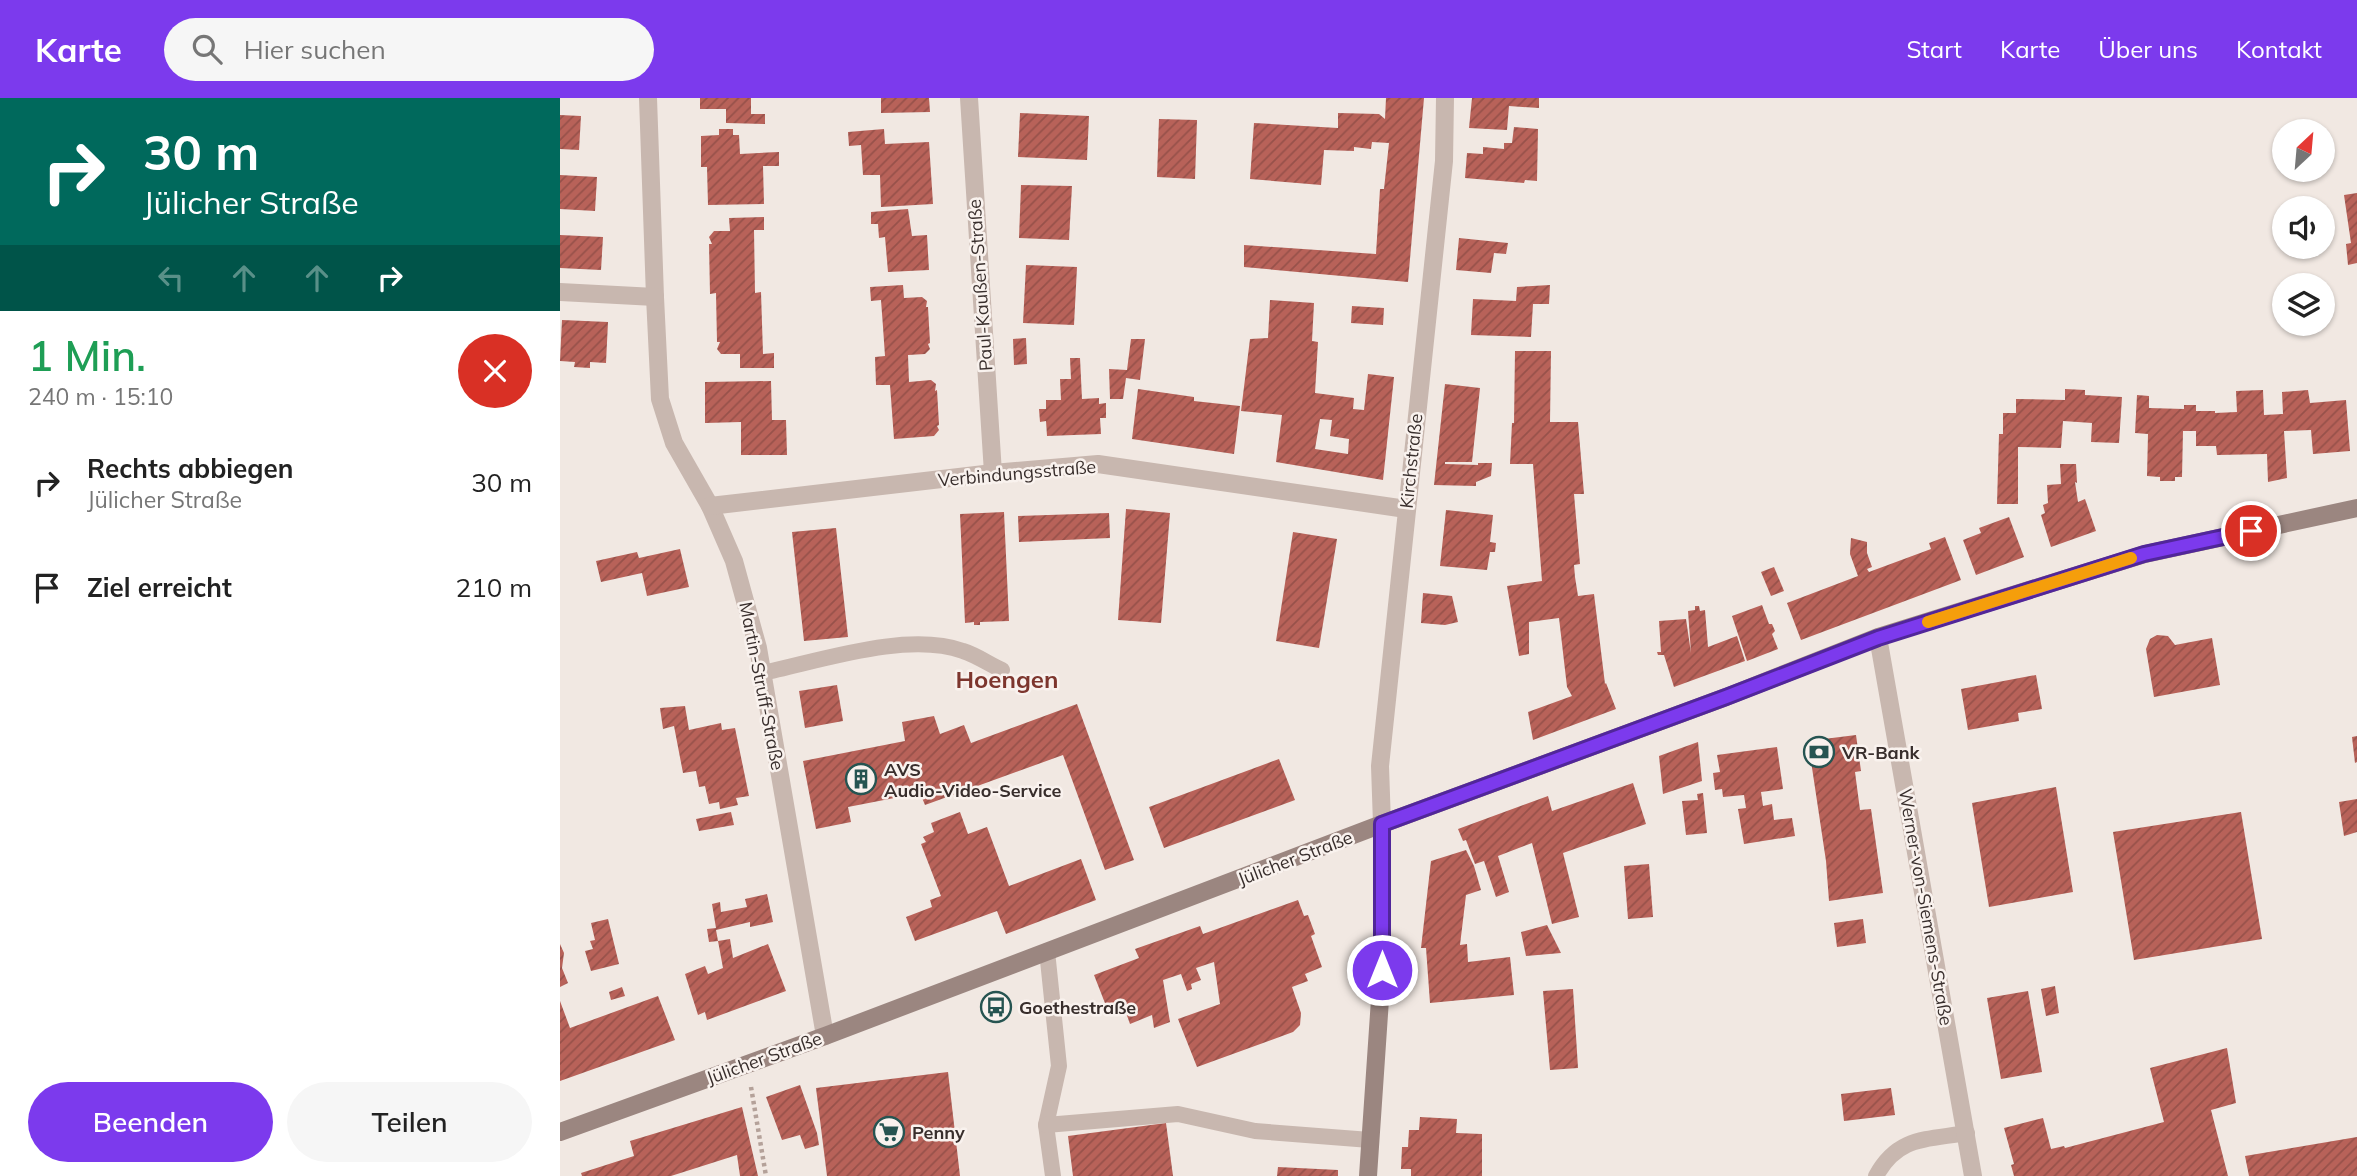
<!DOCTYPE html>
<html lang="de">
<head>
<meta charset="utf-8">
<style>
	body { margin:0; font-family:Mulish,sans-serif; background:#f6f6f6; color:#222; height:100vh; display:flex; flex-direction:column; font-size:26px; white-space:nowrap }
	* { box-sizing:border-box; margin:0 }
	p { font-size:23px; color:#767676 }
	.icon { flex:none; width:38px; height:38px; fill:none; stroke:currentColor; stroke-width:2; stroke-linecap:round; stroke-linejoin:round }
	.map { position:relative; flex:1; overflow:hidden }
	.drawer { display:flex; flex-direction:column; background:#fff; width:560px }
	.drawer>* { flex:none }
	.guide { background:#00695c; color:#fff; overflow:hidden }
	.needle { width:46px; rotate:26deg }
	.buttons { position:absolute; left:1712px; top:21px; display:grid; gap:14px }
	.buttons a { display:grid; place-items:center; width:63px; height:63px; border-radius:50%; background:#fff; box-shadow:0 2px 5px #0004; font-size:35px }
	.pin { position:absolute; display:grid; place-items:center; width:60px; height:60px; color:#fff; margin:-30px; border:4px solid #fff; border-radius:50%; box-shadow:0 2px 7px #0007 }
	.me { position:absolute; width:77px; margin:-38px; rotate:0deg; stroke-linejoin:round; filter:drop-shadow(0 0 5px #0008) }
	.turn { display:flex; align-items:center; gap:24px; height:147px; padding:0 28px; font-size:32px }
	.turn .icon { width:91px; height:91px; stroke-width:2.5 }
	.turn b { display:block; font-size:49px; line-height:60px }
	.lanes { display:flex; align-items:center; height:66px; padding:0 28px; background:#0003; justify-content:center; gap:35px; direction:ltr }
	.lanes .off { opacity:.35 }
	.round { display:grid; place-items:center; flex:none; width:74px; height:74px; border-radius:37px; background:#f6f6f6 }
	.summary { display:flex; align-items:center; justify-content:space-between; height:119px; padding:0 28px }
	h1 { font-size:42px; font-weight:600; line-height:52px; color:#1e9e55 }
	.action { display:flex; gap:14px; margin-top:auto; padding:14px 28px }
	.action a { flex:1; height:80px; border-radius:42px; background:#7c3aed; color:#fff; font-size:28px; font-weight:600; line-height:80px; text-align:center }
	.action a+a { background:#f6f6f6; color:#222 }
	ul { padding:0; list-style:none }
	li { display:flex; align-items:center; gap:21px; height:105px; padding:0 28px }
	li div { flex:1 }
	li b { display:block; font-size:26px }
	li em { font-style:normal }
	header { display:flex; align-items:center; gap:42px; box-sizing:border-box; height:98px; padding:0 35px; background:#7c3aed; color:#fff }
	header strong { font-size:33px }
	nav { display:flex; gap:38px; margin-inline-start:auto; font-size:24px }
	.search { width:490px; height:63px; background:#f6f6f6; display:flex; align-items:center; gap:18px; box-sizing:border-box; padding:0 24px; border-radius:38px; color:#767676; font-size:26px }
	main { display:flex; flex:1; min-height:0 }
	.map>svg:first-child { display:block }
	.building { fill:url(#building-hatch); fill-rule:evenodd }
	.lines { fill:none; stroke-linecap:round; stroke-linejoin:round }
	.path { stroke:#b4a199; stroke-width:4.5; stroke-dasharray:3.5 3.5; stroke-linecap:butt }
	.lane { stroke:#c8b7af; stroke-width:16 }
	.street { stroke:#c8b7af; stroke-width:18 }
	.secondary { stroke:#9b8680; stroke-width:18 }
	.route-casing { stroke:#51269a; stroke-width:18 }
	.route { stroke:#7c3aed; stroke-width:12 }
	.slow { stroke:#f59e0b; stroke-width:12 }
	.labels { text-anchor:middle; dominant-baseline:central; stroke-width:5; stroke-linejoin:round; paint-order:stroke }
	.street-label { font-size:18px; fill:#382e2c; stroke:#f9f2ee }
	.poi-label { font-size:18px; font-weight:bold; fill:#382e2c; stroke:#f9f2ee; text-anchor:start }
	.district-label { font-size:24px; font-weight:bold; fill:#7d362e; stroke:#f9f2ee }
</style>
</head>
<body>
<header>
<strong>Karte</strong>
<div class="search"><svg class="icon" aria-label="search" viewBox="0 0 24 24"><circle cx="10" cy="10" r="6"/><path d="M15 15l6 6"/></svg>Hier suchen</div>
<nav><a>Start</a><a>Karte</a><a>Über uns</a><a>Kontakt</a></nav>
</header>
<main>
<section class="drawer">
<div class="guide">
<div class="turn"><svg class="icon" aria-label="right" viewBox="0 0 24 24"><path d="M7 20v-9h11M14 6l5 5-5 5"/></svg><div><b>30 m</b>Jülicher Straße</div></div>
<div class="lanes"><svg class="icon off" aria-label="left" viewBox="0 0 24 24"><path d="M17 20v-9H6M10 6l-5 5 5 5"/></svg><svg class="icon off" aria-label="ahead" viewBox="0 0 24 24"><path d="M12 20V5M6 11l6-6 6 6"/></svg><svg class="icon off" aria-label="ahead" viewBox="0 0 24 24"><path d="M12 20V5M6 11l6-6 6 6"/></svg><svg class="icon" aria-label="right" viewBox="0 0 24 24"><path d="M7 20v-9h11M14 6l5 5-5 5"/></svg></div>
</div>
<div class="summary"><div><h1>1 Min.</h1><p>240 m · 15:10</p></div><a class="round" style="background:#d93025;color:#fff"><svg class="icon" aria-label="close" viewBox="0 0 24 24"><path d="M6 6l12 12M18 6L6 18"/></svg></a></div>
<ul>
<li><svg class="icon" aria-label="right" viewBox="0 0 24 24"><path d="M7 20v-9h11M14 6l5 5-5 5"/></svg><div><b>Rechts abbiegen</b><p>Jülicher Straße</p></div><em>30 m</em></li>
<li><svg class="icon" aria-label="arrive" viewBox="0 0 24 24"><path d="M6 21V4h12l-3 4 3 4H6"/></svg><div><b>Ziel erreicht</b></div><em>210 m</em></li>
</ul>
<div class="action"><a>Beenden</a><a>Teilen</a></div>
</section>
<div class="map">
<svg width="1797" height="1078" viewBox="0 0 1797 1078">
	<defs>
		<pattern id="building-hatch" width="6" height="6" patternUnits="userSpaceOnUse" patternTransform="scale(1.75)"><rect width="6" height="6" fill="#b86259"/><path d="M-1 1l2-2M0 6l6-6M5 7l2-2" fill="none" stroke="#97514a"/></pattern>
	</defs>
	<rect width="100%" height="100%" fill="#f1e8e2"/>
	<g class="building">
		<path d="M140,0H191V16H205V26L166,25V11H140Z"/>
		<path d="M321,0H369L370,14L321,15Z"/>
		<path d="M826,0H864L848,184L684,169V147L816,156L820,91H824L829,45L812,44L811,51L794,49V53L764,52L761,87L690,81L694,25L778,30V15L819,16L825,21Z"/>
		<path d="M912,0H979V10L949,8L947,32L909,30Z"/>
		<path d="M460,15L529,18L527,62L458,59Z"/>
		<path d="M0,17L21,18L19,52L0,51Z"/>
		<path d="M599,21L637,22L635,81L597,79Z"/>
		<path d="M954,29L978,31L977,83L965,82L964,85L905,80L907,55L923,56V49L944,51V45H952Z"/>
		<path d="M159,31H173V37H179L180,56L219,54V68H203L204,106L148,107L147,69H141V38L159,37Z"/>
		<path d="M324,31L325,46L369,44L373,106L321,109L320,77H303L301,47L289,48L288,34Z"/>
		<path d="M0,77L37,79L35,113L0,111Z"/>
		<path d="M461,87L512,88L509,142L459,140Z"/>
		<path d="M1797,95V165L1788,167L1786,146L1791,145L1784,97Z"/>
		<path d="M348,111L352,138L367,137L369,172L328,174L325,139L319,140L318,126H311V114Z"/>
		<path d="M204,119V132H194L195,195L201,194L203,256L214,255V270H180V256H161L157,251L160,244H157L156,195L150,196L149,146H152L149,139L154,133H170L169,120Z"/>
		<path d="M0,137L43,139L41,172L0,170Z"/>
		<path d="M899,140L948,145L946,156L934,155L931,175L896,172Z"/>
		<path d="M466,167L517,169L514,227L463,225Z"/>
		<path d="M343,187L344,200L362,199L367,203L366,209H368L370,245L368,246L370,251L365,256L348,257L349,284L371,282L376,286L375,293L377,292L379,327L377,328L379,332L374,338L334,341L330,287H316L315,259L325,258L323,229L321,202L311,203L310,189Z"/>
		<path d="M990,187L989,206H973L971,239L911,237L913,201L956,203L957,189Z"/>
		<path d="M710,202L754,205L752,243L758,244L755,295L794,300L793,311L804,312L808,276L834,279L823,382L716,364L722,317L681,313L690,241L708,240ZM760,321L772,322L770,338L789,341L788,356L755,351Z"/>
		<path d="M792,208L824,210L823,227L791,225Z"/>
		<path d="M2,222L48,224L46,265L30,264V270L14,269L15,264L0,263Z"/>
		<path d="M466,240L467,266L454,267L453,241Z"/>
		<path d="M571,241H585L580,282L566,280L563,301H550L549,271L567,272Z"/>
		<path d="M955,253H991L990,324H1018L1024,396H1014L1020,466L1014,467L1015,479L1018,498L1034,496L1045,586L1046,585L1056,611L973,642L968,614L1012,598L1007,589L999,520L969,524V556L959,558L947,488L982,483L973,366H950L952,325H954Z"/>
		<path d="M510,260H520L522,301L539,300V306L546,305V320H540L541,336L487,338L486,323L480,324L479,311H486V302H501L500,281H511Z"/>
		<path d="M211,283L212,322H226L227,357H181V324L145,325V284Z"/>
		<path d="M885,286L920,290L912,364H885V366L918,367V365H932L931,378L916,384V388L874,387Z"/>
		<path d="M578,291L634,299V303L680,308L674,356L572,341Z"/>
		<path d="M1505,291L1525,292V297L1562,299L1559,345L1531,344L1532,325L1503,323L1501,350L1458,349V406H1437L1439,336H1443V315H1456V301L1505,302Z"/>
		<path d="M1703,292L1704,317L1723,316L1722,294L1748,292L1750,305L1786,302L1790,353L1753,356L1751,332L1724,333L1727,380L1708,384L1707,356L1657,357L1656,348H1636V333H1623L1622,379H1615V383H1600V379L1587,378L1588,336L1575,335L1577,297L1589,298V310L1624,311V307H1636V313H1655V315L1677,314L1676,293Z"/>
		<path d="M1500,366H1516L1517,385L1515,384L1518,404L1525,401L1536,433L1491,449L1481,417L1485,415L1483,407L1488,405L1487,387L1501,386Z"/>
		<path d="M566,411L610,415L601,525L558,522Z"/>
		<path d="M886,412L933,417L930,444L936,445L935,454H930L927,472L880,468Z"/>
		<path d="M444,414L449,523L420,524V527H414V524L405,525L400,416Z"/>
		<path d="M549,415L550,440L459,444L458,418Z"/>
		<path d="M1449,419L1464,459L1416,477L1403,442L1421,435L1419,430Z"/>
		<path d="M276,430L288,539L244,543L232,434Z"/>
		<path d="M733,434L777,441L759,550L716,543Z"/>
		<path d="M1385,439L1401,482L1241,542L1227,505L1298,478L1290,456L1291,440L1307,444V455L1312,469L1307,471L1309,474L1371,451L1369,445Z"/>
		<path d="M120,451L129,489L87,498L82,475L41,484L36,463L77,454L79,460Z"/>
		<path d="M1214,469L1224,493L1211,498L1201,474Z"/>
		<path d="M863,495L892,498L898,524L885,527L861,525Z"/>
		<path d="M1202,507L1209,526H1212L1215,533L1212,536L1218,551L1187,563L1172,518Z"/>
		<path d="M1135,508H1139L1140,513L1145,512L1148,549L1177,538L1185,563L1114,589L1104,557H1098L1097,554H1101L1099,523L1126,521L1131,555L1128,513L1135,512Z"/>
		<path d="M1597,537L1608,538L1615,547L1652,540L1660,587L1594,599L1586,551L1590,541Z"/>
		<path d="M1476,577L1482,611L1458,615L1459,623L1408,632L1401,591Z"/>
		<path d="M277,587L283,623L245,630L239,593Z"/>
		<path d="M517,606L574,762L545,772L503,657L365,707L360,695L288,709L291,724L256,731L243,663L345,643L342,624L374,618L380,636L404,627L411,645Z"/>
		<path d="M125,608L129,632L161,625L162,632L175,630L189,698L176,700L178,707L160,711L159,704L149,706L145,688L139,689L136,673L123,675L114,628L103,631L100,610Z"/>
		<path d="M1296,637L1301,673L1295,674L1300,712L1311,711L1323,795L1269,803L1266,763L1248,643Z"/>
		<path d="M1797,638V664L1795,665L1792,639Z"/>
		<path d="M1138,644L1142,683L1103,696L1099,658Z"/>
		<path d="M1217,649L1223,691L1201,694L1203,708L1212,706L1214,722L1232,720L1235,738L1184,746L1178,711L1186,710L1184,697L1163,699L1162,691L1155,692L1153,675L1160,674L1157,657Z"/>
		<path d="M719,661L735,702L604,750L589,709Z"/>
		<path d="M1073,685L1086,726L1003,755L1019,819L992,826L972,745L938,758L949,794L936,799L924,763L915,766L906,742L903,743L898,731L988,698L992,713Z"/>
		<path d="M1496,689L1513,794L1429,809L1412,705Z"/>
		<path d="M1143,695L1147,735L1126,737L1122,703L1138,702L1137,696Z"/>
		<path d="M1797,701V734L1784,738L1779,704Z"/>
		<path d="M171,714L174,727L139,733L136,721Z"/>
		<path d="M400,714L408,736L427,729L449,788L521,761L536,802L446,836L437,813L355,843L346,819L372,809L370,802L381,798L361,746L366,744L363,739L374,734L371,725Z"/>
		<path d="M1681,714L1702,841L1574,862L1553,734Z"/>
		<path d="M906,752L914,768L921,792L906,797L900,847L907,846L908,864L950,859L954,897L870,905L866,850H861L871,763Z"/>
		<path d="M1089,766L1093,819L1068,821L1064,768Z"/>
		<path d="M207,796L213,824L190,829V824L156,832L158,843L149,844L147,831L156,830L152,806L160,804L161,814L187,809L185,801Z"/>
		<path d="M738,802L744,818L748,817L755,836L751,838L762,869L745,876L748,883L732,889L741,915L740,927L733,934L637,969L618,921L660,906L654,864L636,870L641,882L631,886L632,891L627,893L621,876L603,882L610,924L594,930L592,917L570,926L565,912L550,918L534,877L579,860L575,851L640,828L643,836Z"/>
		<path d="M48,821L59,866L31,873L25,853L33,851L30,843L35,842L31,825Z"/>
		<path d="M1303,821L1306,845L1277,849L1274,825Z"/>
		<path d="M987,827L1001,855L966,858L961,834Z"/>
		<path d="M170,841L173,860L208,846L226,893L147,922L145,914L138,917L125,876L145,868L148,876L163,870L158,843Z"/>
		<path d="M0,846L4,855L2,870L8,885L0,889Z"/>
		<path d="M1495,888L1499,915L1486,918L1481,891Z"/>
		<path d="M62,889L65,898L51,902L49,894Z"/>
		<path d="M1013,891L1018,970L990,972L983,893Z"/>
		<path d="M1468,893L1482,974L1441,981L1427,900Z"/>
		<path d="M98,898L115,942L0,983V903L10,930Z"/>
		<path d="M1667,950L1676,1005L1651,1012L1668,1078H1454L1451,1067L1454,1066L1444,1030L1483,1020L1491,1051L1504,1048L1505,1050L1604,1024L1590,970Z"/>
		<path d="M388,974L400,1078H267L256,990Z"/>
		<path d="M240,987L257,1035L259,1047L245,1051L240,1037L222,1042L206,999Z"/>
		<path d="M1331,990L1335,1017L1284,1023L1281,996Z"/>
		<path d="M182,1009L198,1078H180L177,1057L111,1078H22L21,1075L74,1058L70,1043Z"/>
		<path d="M860,1019L897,1021L896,1035L922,1036V1078H851V1071H841L842,1049H848L849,1032H859Z"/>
		<path d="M606,1025L613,1078H513L508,1038Z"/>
		<path d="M1797,1039V1078H1689L1685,1058Z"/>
		<path d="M718,1069L778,1072V1078H717Z"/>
	</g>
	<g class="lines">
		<path class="path" d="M191,989L206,1078"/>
		<g class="lane">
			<path d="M202,575C260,563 347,533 403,553C416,557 429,566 442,572"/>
			<path d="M487,853L499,968L486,1027L493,1078"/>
			<path d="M486,1027L618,1016L695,1033L810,1042"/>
			<path d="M1316,1078C1338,1038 1366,1042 1407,1035"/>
		</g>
		<g class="street">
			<path d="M88,0L95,199L100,301L114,345L150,408L174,463L198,550L265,938"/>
			<path d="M409,0L433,375"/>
			<path d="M0,194L95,199"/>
			<path d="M150,408L433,375L538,366L846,411"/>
			<path d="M1318,539L1413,1078"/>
			<path d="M822,726L820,668L884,63L885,0"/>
		</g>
		<g class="secondary">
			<path d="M0,1034L265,938L822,726L1166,599L1318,539L1585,456L1797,410"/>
			<path d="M808,1078L822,872V726"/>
		</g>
	</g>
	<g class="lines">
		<g class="route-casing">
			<path id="route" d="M822,872V726L1166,599L1318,540L1584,456L1691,433"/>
		</g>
		<use href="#route" class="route"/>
		<path class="slow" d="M1368,524L1571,460"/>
	</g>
	<defs>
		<g id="bank-ring" transform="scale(1.575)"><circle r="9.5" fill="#f9f2ee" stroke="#265451" stroke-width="1.5"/><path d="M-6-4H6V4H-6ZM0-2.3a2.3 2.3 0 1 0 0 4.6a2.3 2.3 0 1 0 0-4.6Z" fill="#265451"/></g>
		<g id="building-ring" transform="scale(1.575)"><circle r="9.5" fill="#f9f2ee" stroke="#265451" stroke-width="1.5"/><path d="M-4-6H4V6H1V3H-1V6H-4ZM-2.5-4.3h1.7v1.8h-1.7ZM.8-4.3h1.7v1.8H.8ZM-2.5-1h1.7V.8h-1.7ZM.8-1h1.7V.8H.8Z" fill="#265451"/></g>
		<g id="bus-ring" transform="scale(1.575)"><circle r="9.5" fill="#f9f2ee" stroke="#265451" stroke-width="1.5"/><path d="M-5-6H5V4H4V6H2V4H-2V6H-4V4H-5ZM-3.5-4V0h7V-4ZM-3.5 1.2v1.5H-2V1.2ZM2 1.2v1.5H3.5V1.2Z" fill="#265451"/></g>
		<g id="supermarket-ring" transform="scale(1.575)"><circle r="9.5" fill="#f9f2ee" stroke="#265451" stroke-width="1.5"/><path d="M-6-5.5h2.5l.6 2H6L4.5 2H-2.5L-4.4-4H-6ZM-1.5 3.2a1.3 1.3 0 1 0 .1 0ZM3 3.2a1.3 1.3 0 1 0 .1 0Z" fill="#265451"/></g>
	</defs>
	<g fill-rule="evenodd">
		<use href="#bank-ring" x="1259" y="654"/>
		<use href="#building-ring" x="301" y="681"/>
		<use href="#bus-ring" x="436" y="909"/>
		<use href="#supermarket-ring" x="329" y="1034"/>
	</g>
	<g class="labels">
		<g class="street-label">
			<text transform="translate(420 187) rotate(-94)">Paul-Kaußen-Straße</text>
			<text transform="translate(851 363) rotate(-84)">Kirchstraße</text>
			<text transform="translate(457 375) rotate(-5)">Verbindungsstraße</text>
			<text transform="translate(202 588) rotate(79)">Martin-Struff-Straße</text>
			<text transform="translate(735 760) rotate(-21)">Jülicher Straße</text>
			<text transform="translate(1366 809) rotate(80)">Werner-von-Siemens-Straße</text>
			<text transform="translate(204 960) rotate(-20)">Jülicher Straße</text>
		</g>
		<g class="poi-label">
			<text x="1282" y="654">VR-Bank</text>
			<text x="324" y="671">AVS<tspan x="324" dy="21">Audio-Video-Service</tspan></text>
			<text x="459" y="909">Goethestraße</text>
			<text x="352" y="1034">Penny</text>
		</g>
		<g class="district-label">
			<text x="447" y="581">Hoengen</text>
		</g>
	</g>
</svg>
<div class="buttons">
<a><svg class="needle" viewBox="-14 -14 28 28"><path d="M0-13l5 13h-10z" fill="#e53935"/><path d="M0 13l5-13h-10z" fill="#767676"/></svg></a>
<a><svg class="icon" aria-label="sound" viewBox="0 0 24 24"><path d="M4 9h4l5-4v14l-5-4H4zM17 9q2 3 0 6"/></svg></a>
<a><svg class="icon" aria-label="layers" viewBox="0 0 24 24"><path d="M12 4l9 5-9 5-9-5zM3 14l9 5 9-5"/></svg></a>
</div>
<div class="pin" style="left:1691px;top:433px;background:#d93025"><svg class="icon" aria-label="arrive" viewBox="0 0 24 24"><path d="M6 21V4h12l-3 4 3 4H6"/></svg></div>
<svg class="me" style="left:822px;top:872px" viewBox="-20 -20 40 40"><circle r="17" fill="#7c3aed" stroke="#fff" stroke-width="3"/><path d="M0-11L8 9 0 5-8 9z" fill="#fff"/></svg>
</div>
</main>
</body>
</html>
